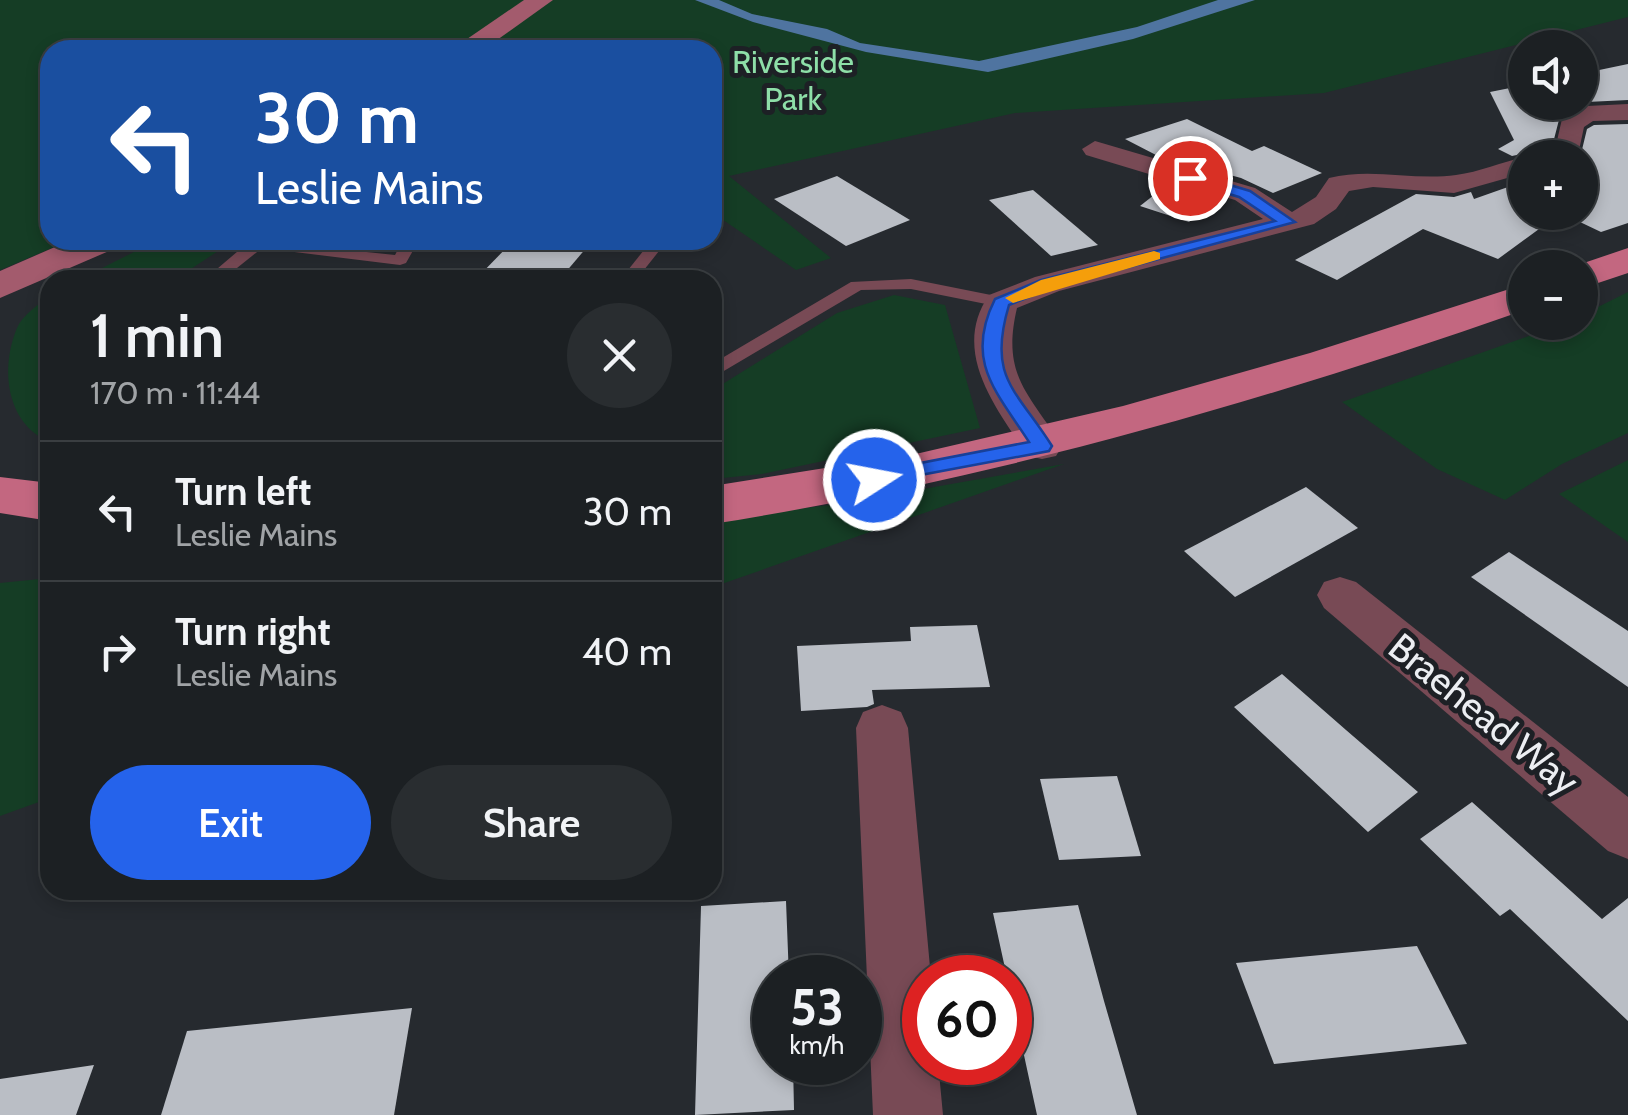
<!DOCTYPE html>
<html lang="en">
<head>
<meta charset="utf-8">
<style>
	body { margin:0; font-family:Cabin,sans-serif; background:#292d30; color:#f1f3f6; height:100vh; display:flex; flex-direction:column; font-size:38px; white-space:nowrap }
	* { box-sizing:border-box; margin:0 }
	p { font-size:32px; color:#a0a3a6 }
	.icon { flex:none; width:55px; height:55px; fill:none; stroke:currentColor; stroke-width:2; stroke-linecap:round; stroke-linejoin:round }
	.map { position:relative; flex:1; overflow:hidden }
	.drawer { position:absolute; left:40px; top:270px; width:682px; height:630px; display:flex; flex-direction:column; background:#1c2023; border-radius:30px; box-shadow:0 5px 15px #0003,0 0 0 2px #3a3e41 }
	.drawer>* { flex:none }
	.guide { position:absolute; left:40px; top:40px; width:682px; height:210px; border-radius:30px; box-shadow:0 5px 15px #0003,0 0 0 2px #3a3e41; background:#1a4fa0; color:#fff; overflow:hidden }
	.buttons { position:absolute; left:1508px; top:30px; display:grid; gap:20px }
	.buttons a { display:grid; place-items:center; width:90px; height:90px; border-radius:50%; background:#1c2023; box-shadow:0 5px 15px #0003,0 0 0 2px #3a3e41; font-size:50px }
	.speed { position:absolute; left:752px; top:955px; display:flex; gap:20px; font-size:50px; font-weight:700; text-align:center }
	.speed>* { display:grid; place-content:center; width:130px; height:130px; border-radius:50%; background:#1c2023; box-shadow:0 5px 15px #0003,0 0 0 2px #3a3e41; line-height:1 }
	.speed small { font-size:25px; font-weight:400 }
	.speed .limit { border:15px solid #d22; background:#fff; color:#111 }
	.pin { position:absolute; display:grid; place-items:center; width:85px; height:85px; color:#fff; margin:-42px; border:5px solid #fff; border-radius:50%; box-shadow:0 2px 10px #0007 }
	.me { position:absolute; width:110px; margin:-55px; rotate:79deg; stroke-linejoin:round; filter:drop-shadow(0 0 8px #0008) }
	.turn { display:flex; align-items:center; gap:35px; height:210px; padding:0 50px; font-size:45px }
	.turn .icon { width:130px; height:130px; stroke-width:2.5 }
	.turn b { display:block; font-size:70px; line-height:85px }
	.round { display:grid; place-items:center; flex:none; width:105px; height:105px; border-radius:52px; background:#292d30 }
	.summary { display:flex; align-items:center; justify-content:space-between; height:170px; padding:0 50px }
	h1 { font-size:60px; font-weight:600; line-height:75px }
	.button { display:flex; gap:20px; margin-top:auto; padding:20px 50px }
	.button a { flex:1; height:115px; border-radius:60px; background:#2563eb; color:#fff; font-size:40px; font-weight:600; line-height:115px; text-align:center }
	.button a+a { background:#292d30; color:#f1f3f6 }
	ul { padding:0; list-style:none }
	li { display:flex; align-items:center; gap:30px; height:140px; padding:0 50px; border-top:2px solid #3a3e41 }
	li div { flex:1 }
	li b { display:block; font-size:38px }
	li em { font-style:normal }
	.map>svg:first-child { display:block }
	.green { fill:#153d25 }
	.water { fill:#4f74a0 }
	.building { fill:#babec5 }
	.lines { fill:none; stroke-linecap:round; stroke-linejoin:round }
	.lane { fill:#784a55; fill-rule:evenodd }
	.street { fill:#784a55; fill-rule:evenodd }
	.secondary { fill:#a35b6d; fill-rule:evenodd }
	.primary { fill:#c36780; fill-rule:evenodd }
	.route { fill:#2563eb; stroke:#184099; stroke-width:2.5 }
	.slow { fill:#f59e0b }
	.labels { text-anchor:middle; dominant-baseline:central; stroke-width:10; stroke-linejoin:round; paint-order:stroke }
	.far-park-label { font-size:32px; fill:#8edfa8; stroke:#1d2025 }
	.street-label { font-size:38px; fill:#eceef2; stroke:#1d2025 }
</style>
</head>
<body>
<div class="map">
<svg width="1628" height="1115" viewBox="0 0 1628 1115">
	<rect width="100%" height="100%" fill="#262a2f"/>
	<g class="green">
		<path d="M0,0H1628V17L1324,93L1015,113L729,176L831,258L796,270L713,213L712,50H50V240H71L0,270Z"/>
		<path d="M158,240H235L174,280H78Z"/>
		<path d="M1628,292V433L1562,464L1505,500L1437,469L1342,402L1566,323L1580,322V316Z"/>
		<path d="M50,295V442C6,424 0,368 17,328C22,315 40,304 50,295Z"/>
		<path d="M894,295L945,305L980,428L762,474L713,479V390L837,313Z"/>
		<path d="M1628,460V542L1559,494Z"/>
		<path d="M1064,464L713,587L712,518L832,505Z"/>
		<path d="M50,578V798L0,816V583Z"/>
	</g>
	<path class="water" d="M695,0H719L752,14L827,29L860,43L979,61L1137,27L1218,0H1255L1133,39L988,72L866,52L753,22Z"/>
	<g class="building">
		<path d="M1628,64V100L1587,102L1560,116L1553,143L1534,158L1526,153L1512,156L1498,149L1514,140L1490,92L1525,85V102H1580V74Z"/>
		<path d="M1187,119L1252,151L1264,146L1322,173L1273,193L1241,178L1156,155L1125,139Z"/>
		<path d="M1628,124V223L1601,232L1561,213L1498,259L1423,229L1337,280L1295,260L1416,194L1454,197L1471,192L1474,199L1525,181V212H1580V158L1587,129L1594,125Z"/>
		<path d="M837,176L910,220L846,246L774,199Z"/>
		<path d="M1168,184L1217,198L1189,222L1140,206Z"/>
		<path d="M1033,190L1098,245L1051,256L989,200Z"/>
		<path d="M514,240H593L559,280H475Z"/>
		<path d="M1306,487L1358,528L1235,597L1184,551Z"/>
		<path d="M1509,552L1628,631V687L1471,577Z"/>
		<path d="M977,625L990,687L872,690L874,704L867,707L801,711L797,646L911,641L910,627Z"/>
		<path d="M1282,674L1346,730L1418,792L1368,832L1234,707Z"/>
		<path d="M1117,776L1141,856L1059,860L1040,779Z"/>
		<path d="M1472,802L1602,919L1628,898V1021L1510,909L1500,916L1420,839Z"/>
		<path d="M786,901L789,978H775V1062H793L794,1110L695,1115L701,906Z"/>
		<path d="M1078,905L1104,1001L1137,1115H1037L993,913Z"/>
		<path d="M1417,946L1467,1044L1274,1064L1236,963Z"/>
		<path d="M412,1008L394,1115H161L187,1031Z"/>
		<path d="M94,1065L76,1115H0V1079Z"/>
	</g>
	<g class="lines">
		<g class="lane">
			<path d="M251,240L395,255L403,240H419L406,263L400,265L262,248L222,280H204Z"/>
			<path d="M652,240L667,241L636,280H620Z"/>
			<path d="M911,279L1001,297L1009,302L1001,307L911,289L861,290L712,378V364L851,282Z"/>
		</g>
		<g class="street">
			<path d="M1628,104V120L1593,121L1584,127L1578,155L1538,158L1556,145L1562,119L1587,106Z"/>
			<path d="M1095,141L1255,188L1292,212L1316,197L1329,178C1372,167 1413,181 1456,175C1479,172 1502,162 1525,157L1528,158L1525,173L1454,193L1373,187L1349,191L1336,209L1314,224L1059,291L1017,308C1001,376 1029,393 1062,446L1056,456L1042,459L1028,456C997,409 950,352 989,295L1035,277L1263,219L1235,200L1086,155L1082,149Z"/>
			<path d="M1340,577L1356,582L1628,797V859L1608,851L1324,608L1317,595L1324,582Z"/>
			<path d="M882,705L901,712L908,728L931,978H925V1062H938L943,1115H873L856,728L863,712Z"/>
		</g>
		<g class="secondary">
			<path d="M524,0H553L483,50H451Z"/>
			<path d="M71,240H122L116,248L0,298V271Z"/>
		</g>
		<g class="primary">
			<path d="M1628,248V273L1580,289V268H1569Z"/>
			<path d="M1525,284V310C1259,403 991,480 712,524V486L920,453L1123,406L1310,353Z"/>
			<path d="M0,477L50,483V521L0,513Z"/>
		</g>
	</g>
	<path class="route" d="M1190,173L1250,191L1295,222L1052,288L1009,305C987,378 1016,389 1052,446L1049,451L867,485L864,480L874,472L1029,442C996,391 964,361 995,299L1041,280L1275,221L1239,197L1185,181Z"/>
	<path class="slow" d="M1154,251L1160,253V259L1013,303L1005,298L1041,280Z"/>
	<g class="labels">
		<g class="far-park-label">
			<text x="793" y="61">Riverside<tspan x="793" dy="37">Park</tspan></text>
		</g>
		<g class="street-label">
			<text transform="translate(1484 714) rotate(39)">Braehead Way</text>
		</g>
	</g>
</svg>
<div class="buttons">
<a><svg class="icon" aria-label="sound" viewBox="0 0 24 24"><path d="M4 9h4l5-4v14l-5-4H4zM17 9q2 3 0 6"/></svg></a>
<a>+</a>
<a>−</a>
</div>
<div class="speed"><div>53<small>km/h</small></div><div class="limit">60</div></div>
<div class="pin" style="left:1190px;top:178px;background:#d93025"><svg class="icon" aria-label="arrive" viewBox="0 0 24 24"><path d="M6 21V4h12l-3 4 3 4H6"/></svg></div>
<svg class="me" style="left:874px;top:480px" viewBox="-20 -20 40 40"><circle r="17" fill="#2563eb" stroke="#fff" stroke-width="3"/><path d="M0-11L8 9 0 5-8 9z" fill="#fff"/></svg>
<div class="guide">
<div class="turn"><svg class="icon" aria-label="left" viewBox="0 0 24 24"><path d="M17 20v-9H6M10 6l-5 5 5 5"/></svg><div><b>30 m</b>Leslie Mains</div></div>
</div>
<section class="drawer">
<div class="summary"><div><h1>1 min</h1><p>170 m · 11:44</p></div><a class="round"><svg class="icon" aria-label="close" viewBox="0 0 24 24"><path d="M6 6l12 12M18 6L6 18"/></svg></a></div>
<ul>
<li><svg class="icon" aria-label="left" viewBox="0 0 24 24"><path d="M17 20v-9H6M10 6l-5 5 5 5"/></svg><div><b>Turn left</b><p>Leslie Mains</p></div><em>30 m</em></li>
<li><svg class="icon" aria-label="right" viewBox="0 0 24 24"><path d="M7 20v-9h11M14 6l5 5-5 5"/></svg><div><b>Turn right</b><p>Leslie Mains</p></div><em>40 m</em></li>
</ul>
<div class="button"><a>Exit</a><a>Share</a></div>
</section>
</div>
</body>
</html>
